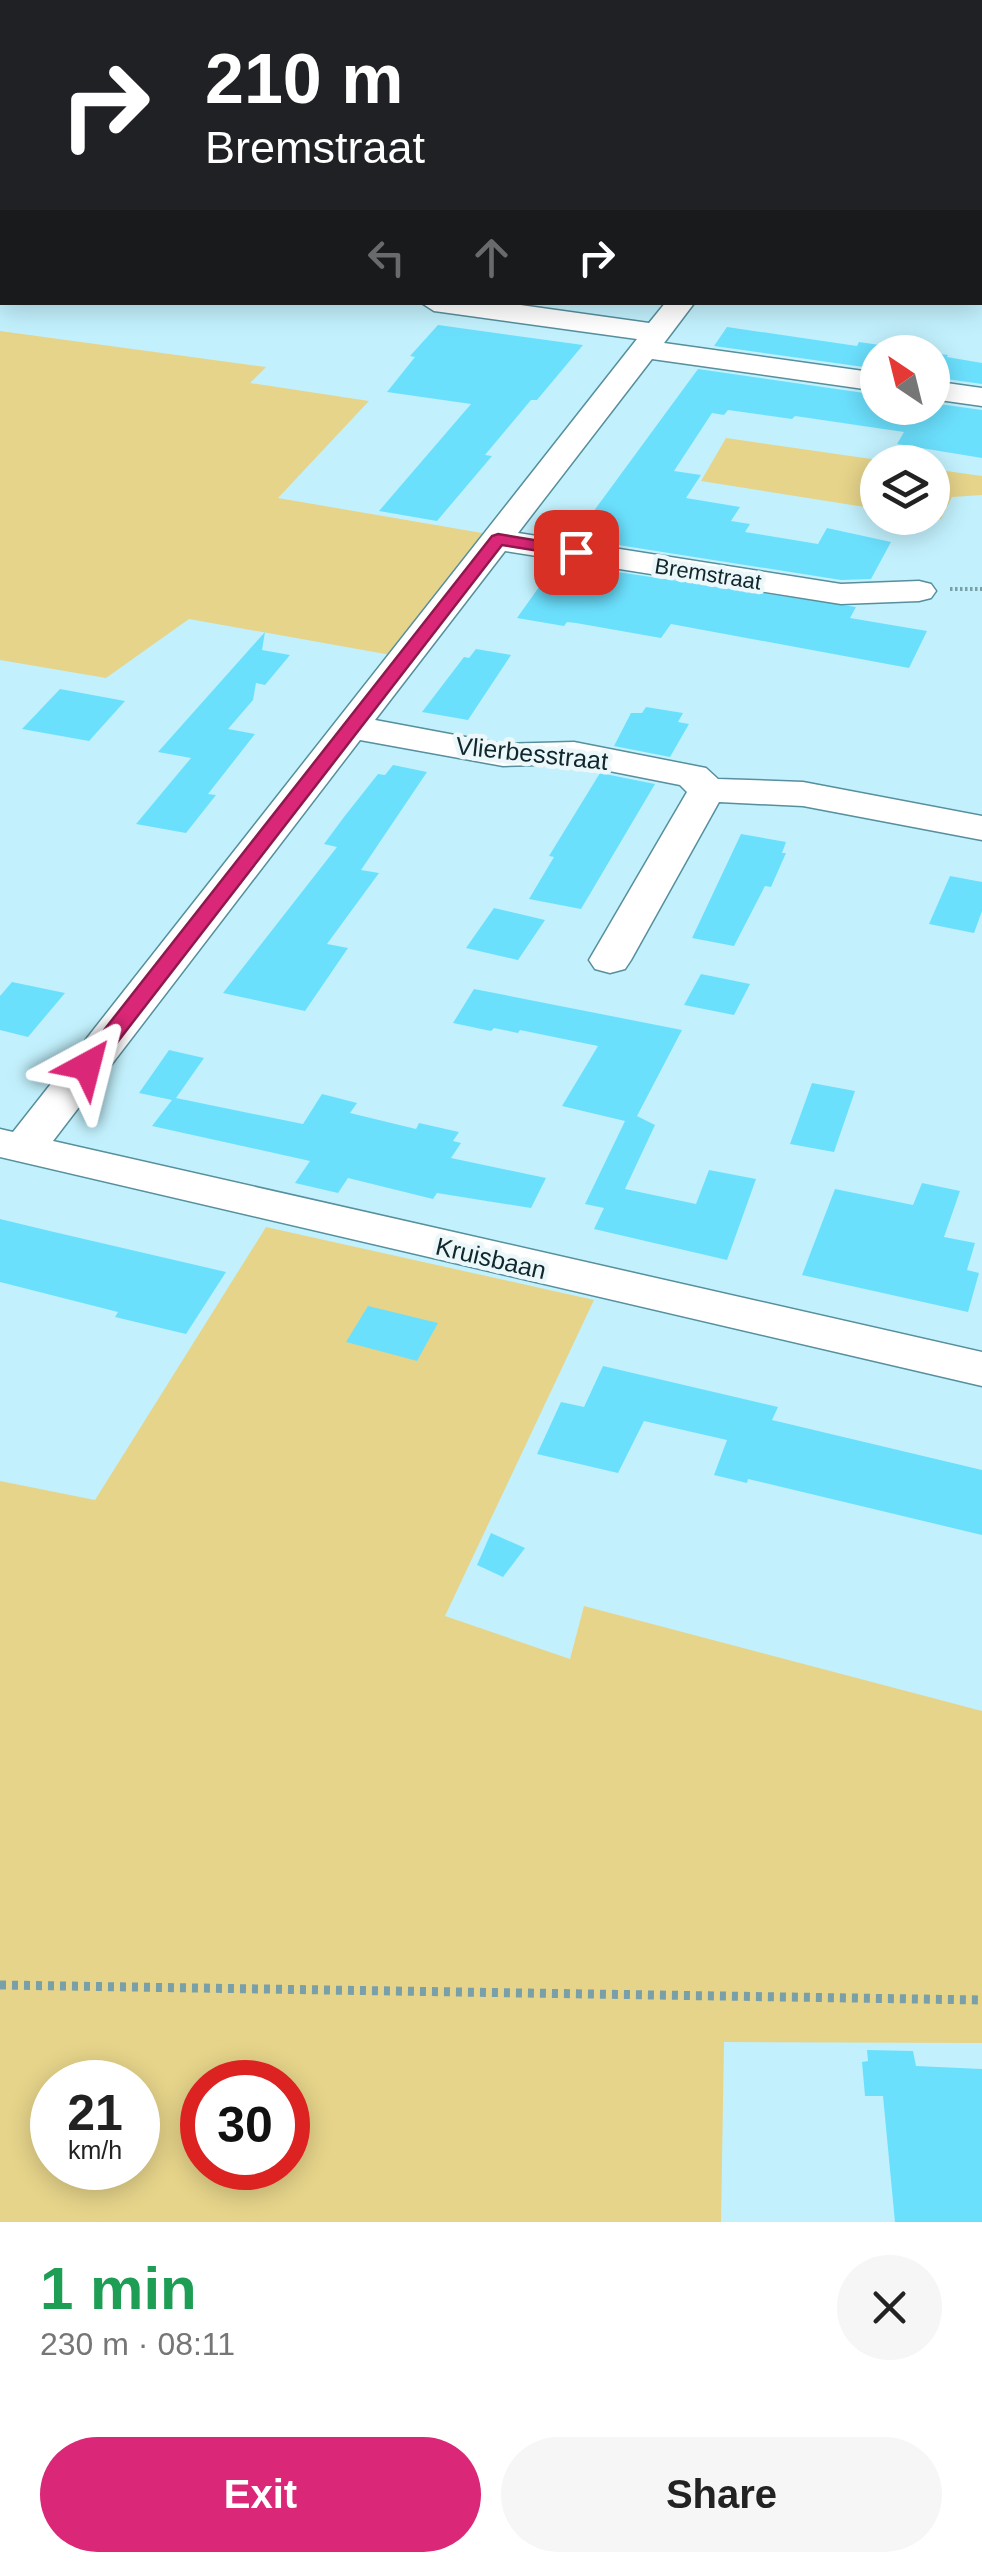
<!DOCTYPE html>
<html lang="en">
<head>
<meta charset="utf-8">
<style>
	body { margin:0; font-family:Arial,sans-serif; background:#f6f6f6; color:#222; height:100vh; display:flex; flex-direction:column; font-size:38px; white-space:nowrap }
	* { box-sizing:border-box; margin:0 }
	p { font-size:32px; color:#767676 }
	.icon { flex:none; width:55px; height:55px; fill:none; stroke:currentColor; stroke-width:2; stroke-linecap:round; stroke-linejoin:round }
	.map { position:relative; height:2222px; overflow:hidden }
	.sheet { display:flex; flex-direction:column; background:#fff; flex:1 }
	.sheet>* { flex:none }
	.banner { position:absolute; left:0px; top:0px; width:982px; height:305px; box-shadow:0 5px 25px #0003; background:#202124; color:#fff; overflow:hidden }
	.needle { width:65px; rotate:325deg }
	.buttons { position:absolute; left:860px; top:335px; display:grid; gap:20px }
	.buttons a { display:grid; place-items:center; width:90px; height:90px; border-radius:50%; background:#fff; box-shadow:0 5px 25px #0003; font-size:50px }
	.speed { position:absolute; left:30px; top:2060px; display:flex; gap:20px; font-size:50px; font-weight:700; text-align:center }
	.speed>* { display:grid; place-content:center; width:130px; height:130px; border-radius:50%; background:#fff; box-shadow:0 5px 25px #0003; line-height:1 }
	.speed small { font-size:25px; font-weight:400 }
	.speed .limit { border:15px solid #d22; background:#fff; color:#111 }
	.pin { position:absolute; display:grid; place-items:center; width:85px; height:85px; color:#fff; margin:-42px; border-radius:20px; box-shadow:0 5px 15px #0006 }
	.me { position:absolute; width:110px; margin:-55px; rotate:38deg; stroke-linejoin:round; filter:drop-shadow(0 0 8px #0008) }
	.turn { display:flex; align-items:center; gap:35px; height:210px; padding:0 40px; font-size:45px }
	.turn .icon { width:130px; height:130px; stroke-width:2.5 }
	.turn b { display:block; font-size:70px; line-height:85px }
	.lanes { display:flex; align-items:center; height:95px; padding:0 40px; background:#0003; justify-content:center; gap:50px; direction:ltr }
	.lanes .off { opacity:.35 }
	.round { display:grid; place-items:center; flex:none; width:105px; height:105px; border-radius:52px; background:#f6f6f6 }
	.summary { display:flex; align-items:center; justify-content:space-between; height:170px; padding:0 40px }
	h1 { font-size:60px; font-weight:700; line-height:75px; color:#1e9e55 }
	.button { display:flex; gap:20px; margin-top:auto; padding:20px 40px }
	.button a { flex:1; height:115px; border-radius:60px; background:#db2777; color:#fff; font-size:40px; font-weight:700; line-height:115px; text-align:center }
	.button a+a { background:#f6f6f6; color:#222 }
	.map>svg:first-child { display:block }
	.green { fill:#e6d48a; fill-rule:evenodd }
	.building { fill:#6be0fd }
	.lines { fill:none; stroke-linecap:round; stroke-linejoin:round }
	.minor-casing { stroke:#568f9d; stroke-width:3 }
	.path-far1 { stroke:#799fa9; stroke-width:4; stroke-dasharray:2.5 2.5; stroke-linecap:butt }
	.path { stroke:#799fa9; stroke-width:9; stroke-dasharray:6 6; stroke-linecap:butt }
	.minor { fill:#fff; fill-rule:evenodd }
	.route { fill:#db2777; stroke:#8e194d; stroke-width:2.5 }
	.labels { text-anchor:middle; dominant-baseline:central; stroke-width:9; stroke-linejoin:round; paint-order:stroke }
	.far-street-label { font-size:22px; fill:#0f272d; stroke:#ecf7fa }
	.street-label { font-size:25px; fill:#0f272d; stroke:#ecf7fa }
</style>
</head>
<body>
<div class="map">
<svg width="982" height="2222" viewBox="0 0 982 2222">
	<rect width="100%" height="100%" fill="#c2f1fd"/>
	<g class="green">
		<path d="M0,331L266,367L250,383L369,401L278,498L488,534L391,655L189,619L106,678L0,660Z"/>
		<path d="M726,438L892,462H878L877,509L701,481Z"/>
		<path d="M932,469L982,476V495L952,497L941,519L933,517Z"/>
		<path d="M266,1227L594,1300L445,1616L570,1659L584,1606L982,1711V2043L724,2042L721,2222H0V1481L95,1500ZM52,2082H138V2168H52ZM202,2082H288V2168H202Z"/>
	</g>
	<g class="building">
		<path d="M438,325L583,345L537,400H531L485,455L492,456L437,521L379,511L471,404L387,392L415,357L410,356Z"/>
		<path d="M727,327L857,346L859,342L948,355L947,357L982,363V384L932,377V352H878V369L714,346Z"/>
		<path d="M698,369L878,395V408H932V403L982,410V458L897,444L904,432L795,416L792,419L728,410L724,415L712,413L674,471L701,475L686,498L740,507L731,521L750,524L745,532L818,544L827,528L891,542L871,579L841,580L574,538Z"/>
		<path d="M556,563L856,607L850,618L927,631L909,668L671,624L661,638L576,623L567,622L564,626L517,618Z"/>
		<path d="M265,632L262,650L290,655L265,685L256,683L253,700L228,729L255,734L208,794L216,795L186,833L136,824L191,758L158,752Z"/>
		<path d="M476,649L511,655L468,720L422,712L464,657L469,658Z"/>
		<path d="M60,689L125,701L89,741L22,729Z"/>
		<path d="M646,707L683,713L678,722L689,724L670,757L614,746L631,713H642Z"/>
		<path d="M393,765L427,772L361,870L379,873L327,944L348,948L305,1011L223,993L337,847L324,844L344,817L378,774L385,775Z"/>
		<path d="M600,773L655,784L581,909L529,899L554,857L549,856Z"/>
		<path d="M741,834L786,842L782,853H786L771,887L765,886L734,946L692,938Z"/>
		<path d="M950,876L982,882V911L974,933L929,924Z"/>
		<path d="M494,908L545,920L518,960L466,948Z"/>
		<path d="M701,974L750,984L734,1015L684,1005Z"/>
		<path d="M12,982L65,993L28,1037L0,1030V996Z"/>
		<path d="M474,989L682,1030L637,1116L655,1125L625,1189L696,1204L709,1170L756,1179L727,1260L594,1229L604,1208L585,1204L625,1121L562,1106L598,1046L520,1030L518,1033L494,1028L491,1031L453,1023Z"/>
		<path d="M169,1050L204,1058L176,1098L303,1124L322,1094L357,1103L350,1113L416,1129L419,1123L459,1132L453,1141L461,1143L451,1158L546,1178L531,1208L437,1193L433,1199L348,1178L338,1193L295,1183L310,1161L152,1126L172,1100L139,1093Z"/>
		<path d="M812,1083L855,1091L834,1152L790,1144Z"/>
		<path d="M922,1183L960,1191L944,1237L975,1243L967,1270L979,1273L968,1312L802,1275L835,1189L913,1205Z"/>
		<path d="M0,1219L54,1232L226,1272L186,1334L115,1317L118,1312L0,1282Z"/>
		<path d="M368,1306L438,1323L417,1361L346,1342Z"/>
		<path d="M603,1366L778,1407L772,1420L982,1470V1535L748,1479L747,1483L714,1475L727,1440L644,1421L618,1473L537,1454L561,1402L584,1407Z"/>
		<path d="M491,1533L525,1548L503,1577L477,1565Z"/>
		<path d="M867,2050L913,2051L916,2066L982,2069V2222H895L883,2096H865L862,2062L868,2061Z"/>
	</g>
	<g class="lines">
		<g class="minor-casing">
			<g id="minor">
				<path d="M488,0H519L520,2H487Z"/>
				<path d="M982,41V55L980,56V42Z"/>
				<rect x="0" y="83" width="2" height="14"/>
				<rect x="0" y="235" width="2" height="16"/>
				<path d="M420,302H499L649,323L666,302H695L664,343L878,373V391L652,359L518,533L841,584L919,581L931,584L936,591L931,598L919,601L841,604L505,551L375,720L503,744L574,742L706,768L718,779L803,782L982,816V840L803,806L719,802L631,960L625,969L610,973L595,969L589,960L687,792L680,785L574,764L503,766L360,740L53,1141L982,1352V1386L0,1157V1129L13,1132L637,339L434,311Z"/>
				<path d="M932,381L982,388V406L932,399Z"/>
			</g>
		</g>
		<path class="path-far1" d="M950,589H982"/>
		<path class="path" d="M0,1985L982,2000"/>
		<use href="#minor" class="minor"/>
	</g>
	<path class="route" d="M498,534L576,547L584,552L576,557L502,545L95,1071H79L76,1066L79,1062L492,536Z"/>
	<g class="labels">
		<g class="far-street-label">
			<text transform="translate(708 574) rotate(9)">Bremstraat</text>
		</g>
		<g class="street-label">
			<text transform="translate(532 753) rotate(6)">Vlierbesstraat</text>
			<text transform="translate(491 1258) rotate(13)">Kruisbaan</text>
		</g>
	</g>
</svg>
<div class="buttons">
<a><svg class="needle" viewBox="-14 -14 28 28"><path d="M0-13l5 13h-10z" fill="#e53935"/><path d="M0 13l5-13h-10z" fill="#767676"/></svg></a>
<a><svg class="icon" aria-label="layers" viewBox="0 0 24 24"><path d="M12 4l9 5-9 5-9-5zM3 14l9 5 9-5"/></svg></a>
</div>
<div class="speed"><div>21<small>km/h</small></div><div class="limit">30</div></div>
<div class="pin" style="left:576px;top:552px;background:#d93025"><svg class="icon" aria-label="arrive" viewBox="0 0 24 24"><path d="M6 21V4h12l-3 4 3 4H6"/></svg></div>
<svg class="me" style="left:87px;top:1066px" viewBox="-20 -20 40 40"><path d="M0-17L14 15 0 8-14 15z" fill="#db2777" stroke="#fff" stroke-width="4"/></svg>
<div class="banner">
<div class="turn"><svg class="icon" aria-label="right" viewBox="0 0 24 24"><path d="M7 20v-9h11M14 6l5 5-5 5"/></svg><div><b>210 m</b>Bremstraat</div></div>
<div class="lanes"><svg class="icon off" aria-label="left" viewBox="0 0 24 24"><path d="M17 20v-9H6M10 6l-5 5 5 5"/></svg><svg class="icon off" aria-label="ahead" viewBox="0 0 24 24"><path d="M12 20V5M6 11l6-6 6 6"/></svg><svg class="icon" aria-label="right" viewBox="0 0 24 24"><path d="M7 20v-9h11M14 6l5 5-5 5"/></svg></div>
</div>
</div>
<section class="sheet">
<div class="summary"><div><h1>1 min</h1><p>230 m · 08:11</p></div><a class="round"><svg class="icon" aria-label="close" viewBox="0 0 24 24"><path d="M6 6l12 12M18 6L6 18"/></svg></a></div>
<div class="button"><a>Exit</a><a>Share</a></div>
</section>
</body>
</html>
